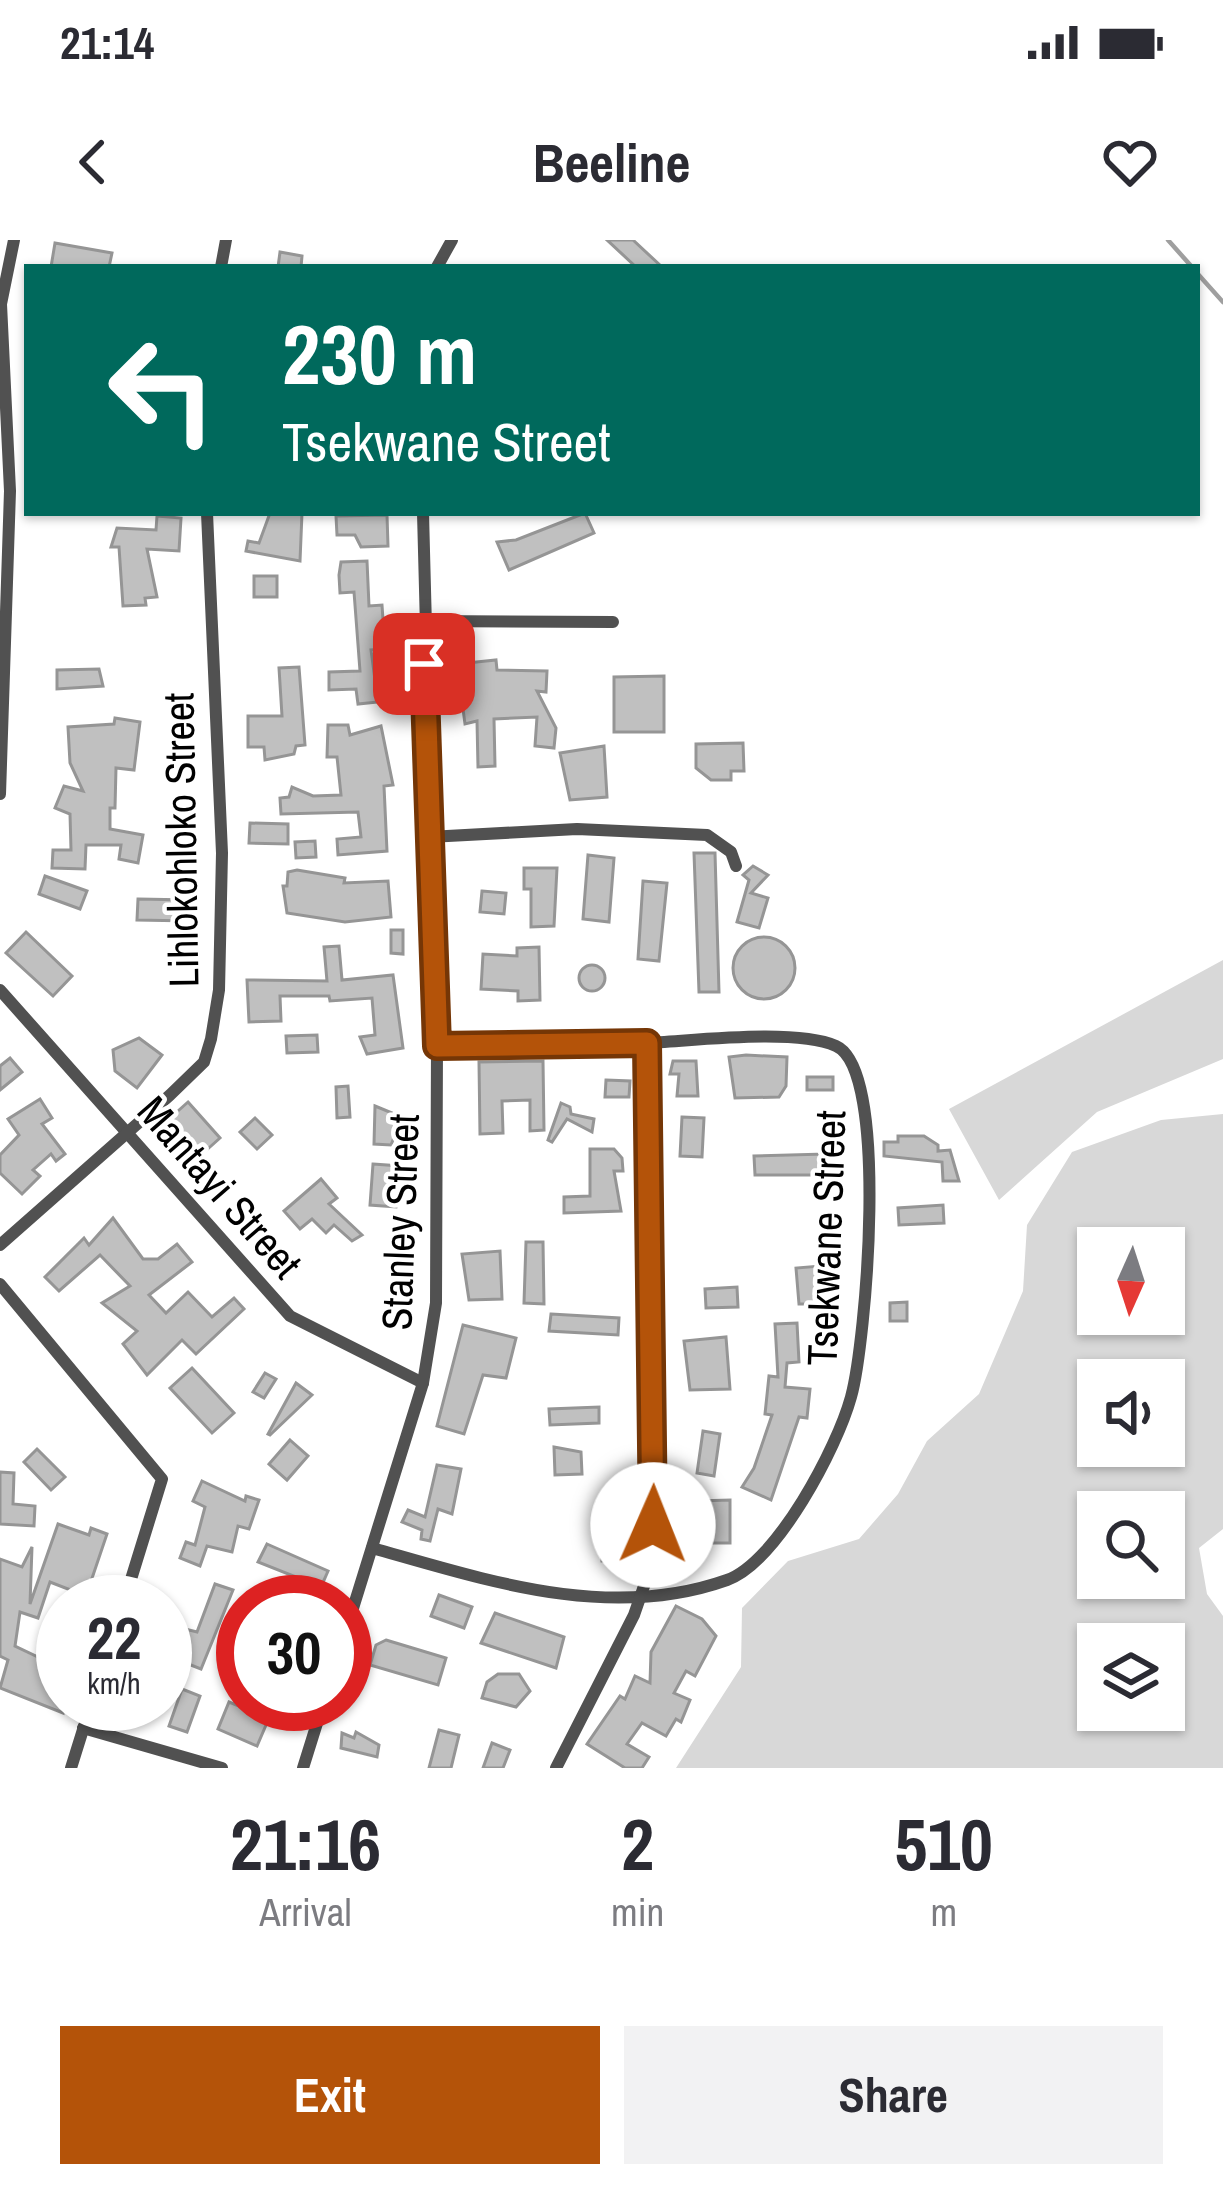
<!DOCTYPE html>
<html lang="en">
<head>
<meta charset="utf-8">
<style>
	body { margin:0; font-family:"Archivo Narrow",sans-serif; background:#f2f2f3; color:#2b2b33; height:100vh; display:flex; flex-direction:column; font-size:45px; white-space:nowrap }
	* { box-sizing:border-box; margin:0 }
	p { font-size:39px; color:#7c7c81 }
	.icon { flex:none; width:66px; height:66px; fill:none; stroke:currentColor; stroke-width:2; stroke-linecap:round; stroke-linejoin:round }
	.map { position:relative; height:1528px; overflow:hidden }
	.drawer { display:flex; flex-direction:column; background:#fff; flex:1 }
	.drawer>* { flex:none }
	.banner { position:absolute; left:24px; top:24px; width:1176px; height:252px; border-radius:0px; box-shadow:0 3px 9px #0004; background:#00695c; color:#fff; overflow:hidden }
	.needle { width:78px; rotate:183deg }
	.buttons { position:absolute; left:1077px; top:987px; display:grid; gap:24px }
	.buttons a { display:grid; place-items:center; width:108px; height:108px; border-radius:0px; background:#fff; box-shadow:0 3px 9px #0004; font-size:60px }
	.speed { position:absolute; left:36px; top:1335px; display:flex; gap:24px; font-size:60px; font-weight:700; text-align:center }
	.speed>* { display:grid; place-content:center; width:156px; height:156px; border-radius:50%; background:#fff; box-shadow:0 3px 9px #0004; line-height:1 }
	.speed small { font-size:30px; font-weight:400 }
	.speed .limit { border:18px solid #d22; background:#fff; color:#111 }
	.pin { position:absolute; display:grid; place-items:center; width:102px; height:102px; color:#fff; margin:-51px; border-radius:24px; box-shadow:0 6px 18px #0006 }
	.me { position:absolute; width:132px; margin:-66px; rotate:1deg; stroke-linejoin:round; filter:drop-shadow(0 0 9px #0008) }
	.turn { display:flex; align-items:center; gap:42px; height:252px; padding:0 60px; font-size:54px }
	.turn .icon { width:156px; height:156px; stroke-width:2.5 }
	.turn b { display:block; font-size:84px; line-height:102px }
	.eta { display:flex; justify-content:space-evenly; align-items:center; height:204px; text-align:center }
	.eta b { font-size:72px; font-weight:700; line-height:84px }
	.cta { display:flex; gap:24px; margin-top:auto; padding:24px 60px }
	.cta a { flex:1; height:138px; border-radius:0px; background:#b45309; color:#fff; font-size:48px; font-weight:700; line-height:138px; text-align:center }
	.cta a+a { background:#f2f2f3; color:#2b2b33 }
	.status { display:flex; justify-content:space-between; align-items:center; height:84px; padding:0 60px; background:#fff; direction:ltr }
	.status svg { height:33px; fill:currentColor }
	header { display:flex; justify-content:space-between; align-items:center; height:156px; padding:0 60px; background:#fff; font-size:54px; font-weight:700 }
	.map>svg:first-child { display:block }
	.green { fill:#d8d8d8; fill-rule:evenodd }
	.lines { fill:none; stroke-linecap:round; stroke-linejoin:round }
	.stream { stroke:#9f9f9f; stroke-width:4.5 }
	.building { fill:#c0c0c0; stroke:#959595; stroke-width:3 }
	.minor { stroke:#515151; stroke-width:12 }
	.route-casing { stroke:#753606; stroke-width:30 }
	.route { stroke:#b45309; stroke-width:21 }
	.labels { text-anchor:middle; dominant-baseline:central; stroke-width:9; stroke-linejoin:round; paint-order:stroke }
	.street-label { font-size:42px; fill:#000; stroke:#fff }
</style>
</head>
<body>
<div class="status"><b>21:14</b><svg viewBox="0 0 49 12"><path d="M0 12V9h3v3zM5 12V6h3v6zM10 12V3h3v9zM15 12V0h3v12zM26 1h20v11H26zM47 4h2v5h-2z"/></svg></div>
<header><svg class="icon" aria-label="back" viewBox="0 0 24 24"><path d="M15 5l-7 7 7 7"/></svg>Beeline<svg class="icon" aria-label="heart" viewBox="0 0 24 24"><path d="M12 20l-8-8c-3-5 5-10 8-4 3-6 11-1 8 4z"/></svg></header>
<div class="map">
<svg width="1223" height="1528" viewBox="0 0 1223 1528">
	<rect width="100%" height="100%" fill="#fff"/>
	<g class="green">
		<path d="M1223,720V819L1097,872L999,960L949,869Z"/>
		<path d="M1223,874V1289L1199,1308L1207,1354L1223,1376V1528H676L741,1427L742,1368L788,1321L859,1299L898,1254L927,1201L979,1154L1023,1051L1027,985L1072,912L1161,880ZM1098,1008H1164V1074H1098ZM1098,1140H1164V1206H1098ZM1098,1272H1164V1338H1098ZM1098,1404H1164V1470H1098Z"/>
	</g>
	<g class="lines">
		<g class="stream">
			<path d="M1168,0L1192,27"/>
			<path d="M1197,33L1223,62"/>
		</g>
	</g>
	<g class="building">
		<path d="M607,0H633L662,27H636Z"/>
		<path d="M55,3L112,13L109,27H51Z"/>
		<path d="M280,12L302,16L301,27H278Z"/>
		<path d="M270,273H302L300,321L246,311L248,301L259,303Z"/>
		<path d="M585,273L594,293L509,330L497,302L516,300Z"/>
		<path d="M387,275L388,306L361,307L355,295H337L336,276Z"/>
		<path d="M157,276L181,278L179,311L147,309L157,357L145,358L146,365L123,366L119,307H111L117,288L156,290Z"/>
		<path d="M367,321L369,366L382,365L385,409L371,410L378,462L358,464L356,449L329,450V432L360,431L354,352L340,353L339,335L341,322Z"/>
		<rect x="254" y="336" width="23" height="21"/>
		<path d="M496,420L497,430L547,431L546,452L537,451L556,488L554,508L535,506L537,477L494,479L495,526L478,527L477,481L465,484L457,424Z"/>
		<path d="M299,427L305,505L296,506L294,514L265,520L264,507H248V476H282L279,428Z"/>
		<path d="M99,429L103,446L57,449V430Z"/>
		<path d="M664,436V492H614V437Z"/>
		<path d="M115,478L140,482L134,530L116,528L115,568H110V589L143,595L138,623L119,619L121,605H86L85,629L52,628L53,610H71L70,574L55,568L64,546L83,551L70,523L68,487L114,484Z"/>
		<path d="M328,485H348L350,495L381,486L393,545L384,546L387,611L338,615L337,599L361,597L358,572L281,574L280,558L289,557L292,547L313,556L341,555L337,517H327Z"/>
		<path d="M743,503L744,531H731V540H711L696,528V504Z"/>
		<path d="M604,506L607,557L570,560L560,513Z"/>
		<path d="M250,583L288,584V604L249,603Z"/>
		<path d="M315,601L316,617L296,618L295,602Z"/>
		<path d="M694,613H715L719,752H699Z"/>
		<path d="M588,615L614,618L609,682L583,679Z"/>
		<path d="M753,626L768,635L751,653L768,658L759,688L737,682L749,640L743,635Z"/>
		<path d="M524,628H557L554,686L531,687V649H524Z"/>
		<path d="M297,630L345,638L344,643L388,641L391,677L345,682L287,673L283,646H287L288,632Z"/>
		<path d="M45,636L87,651L80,669L39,654Z"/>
		<path d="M643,641L667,643L659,721L638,719Z"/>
		<path d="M482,651L506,653L504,674L480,672Z"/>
		<path d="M138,659L190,660V681L137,680Z"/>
		<path d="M391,690H403V714L391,713Z"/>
		<path d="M26,692L72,736L53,756L6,713Z"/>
		<circle cx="764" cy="728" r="31"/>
		<path d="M339,706L342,740L393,735L403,808L367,814L360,797L375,795L372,758L330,761L329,756H280L281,781L249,782L247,740L327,741L324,707Z"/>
		<path d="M539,707L540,760L518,761V751L481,749L483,714L517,716V708Z"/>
		<circle cx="592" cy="738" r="13"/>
		<path d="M317,795L318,812L287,813L286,796Z"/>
		<path d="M139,798L162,815L137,848L115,831L113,810Z"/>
		<path d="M746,815L787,817L786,846L779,857L735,858L729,817Z"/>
		<path d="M10,818L22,832L0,850V826Z"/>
		<path d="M543,821L544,890L530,891V860L502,861L503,893L480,894L479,822Z"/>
		<path d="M673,821H696L698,856H677L679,834H670Z"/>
		<rect x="807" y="837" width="26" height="13"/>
		<path d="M606,840L630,841L629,857H605Z"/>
		<path d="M348,846L350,877L337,878L336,847Z"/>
		<path d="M40,859L52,878L42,884L65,914L56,921L51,914L33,930L40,936L22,954L0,933V915L19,895L8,879Z"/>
		<path d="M188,862L220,898L201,915L169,879Z"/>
		<path d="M561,863L570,867L571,874L594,879L592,892L567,879L552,902L548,900Z"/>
		<path d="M375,866L402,877L391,905L374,904Z"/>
		<path d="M682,877L704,878L702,917L680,916Z"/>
		<path d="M255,878L272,895L257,909L240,892Z"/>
		<path d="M898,896H924L938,905V911L950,910L959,941H943L942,922L884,916V902H898Z"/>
		<path d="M590,909H614L622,918L623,931H614L621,971L564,973V957L590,956Z"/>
		<path d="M825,914L826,935H755L754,916Z"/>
		<path d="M373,924L400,926L396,967L370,965Z"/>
		<path d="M321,939L337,958L329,964L362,995L352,1001L334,985L326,993L312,979L300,989L284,971Z"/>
		<path d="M943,965L944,983L899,985L898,968Z"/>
		<path d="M113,978L143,1019H158L177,1004L192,1022L149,1055L166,1073L188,1052L212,1077L234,1058L244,1069L196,1114L182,1100L147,1135L123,1104L137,1091L102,1063L130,1046L100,1015L59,1051L45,1037L84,998L89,1005Z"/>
		<path d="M526,1002H543L544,1064L524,1063Z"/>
		<path d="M500,1011L502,1059L469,1060L462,1014Z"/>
		<path d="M820,1026L821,1050L814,1064H799L796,1028Z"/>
		<path d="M737,1047L738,1067L706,1068L705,1049Z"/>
		<path d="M907,1062V1081H890V1063Z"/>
		<path d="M551,1074L619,1078L618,1095L549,1091Z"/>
		<path d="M797,1083L799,1122L787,1123L785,1147L810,1149L807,1178L799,1177L771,1260L742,1247L754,1228L772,1175L765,1174L769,1136L778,1137L775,1084Z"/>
		<path d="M463,1085L516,1098L506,1138L483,1135L464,1194L437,1186Z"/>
		<path d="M726,1097L730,1149L690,1150L684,1101Z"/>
		<path d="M192,1128L234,1173L212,1193L170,1148Z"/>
		<path d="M265,1133L276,1139L264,1158L253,1152Z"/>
		<path d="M296,1143L312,1155L270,1195L268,1194Z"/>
		<path d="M599,1167V1183L550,1185L549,1169Z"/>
		<path d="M703,1191L720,1194L714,1236L697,1233Z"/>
		<path d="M290,1200L308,1216L287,1240L269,1224Z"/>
		<path d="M554,1207L581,1212L582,1234L555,1235Z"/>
		<path d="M37,1209L65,1237L51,1250L24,1222Z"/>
		<path d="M437,1225L461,1229L452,1274L438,1269L430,1301L421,1299L422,1290L402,1282L408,1270L425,1277Z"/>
		<path d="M0,1232L14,1233L13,1264L35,1266L34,1286L0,1284Z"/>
		<path d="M202,1241L245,1261L246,1256L259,1260L249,1289L238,1286L232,1312L207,1306L200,1326L180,1318L186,1302L195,1305L205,1267L193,1261Z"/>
		<path d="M626,1260L630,1319L602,1321L597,1263Z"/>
		<path d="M730,1260V1303H697V1261Z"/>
		<path d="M58,1284L89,1295L91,1288L107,1294L86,1356L50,1342L38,1378L20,1372L15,1406L38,1417L48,1396L63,1403V1420L50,1447L63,1452V1473L0,1448L8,1420L0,1416V1319L22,1327L32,1307L30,1364Z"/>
		<path d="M267,1304L328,1331L321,1347L258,1322Z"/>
		<path d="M215,1344L233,1350L201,1429L165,1415V1384L197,1392Z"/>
		<path d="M439,1355L472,1367L464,1388L431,1376Z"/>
		<path d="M676,1366L702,1379L716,1396L695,1436L686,1431L674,1453L690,1460L681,1482L676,1479L666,1496L642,1483L627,1504L649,1517L642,1528H625L587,1504L620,1456L625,1459L635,1436L650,1443L651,1412Z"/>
		<path d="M495,1373L564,1397L556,1428L481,1403Z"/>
		<path d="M386,1400L446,1418L438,1445L370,1425L376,1405Z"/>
		<path d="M498,1434H519L530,1451L516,1467L482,1458L487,1442Z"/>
		<path d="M182,1449L200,1456L187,1492L169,1486Z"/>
		<path d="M229,1462L269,1478L257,1506L218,1489Z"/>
		<path d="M439,1490L459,1495L451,1528H429Z"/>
		<path d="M356,1492L379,1505L377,1517L341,1508L342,1493L354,1498Z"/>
		<path d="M492,1503L510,1510L503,1528H483Z"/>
	</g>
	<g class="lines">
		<g class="minor">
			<path d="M221,27L226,0"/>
			<path d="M437,27L452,0"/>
			<path d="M422,381L613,382"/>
			<path d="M0,554L10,251L1,64L14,0"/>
			<path d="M429,597L577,589L707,595L731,612L736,626"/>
			<path d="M0,750L290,1076L423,1143"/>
			<path d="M0,1005L170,855L204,822L211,799L219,750L222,613L207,273"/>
			<path d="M0,1044L162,1239L124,1362"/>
			<path d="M372,1308C486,1340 609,1382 727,1340C777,1322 837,1208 851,1157C866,1103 890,830 836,806C795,788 693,801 646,803C576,805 507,805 437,806"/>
			<path d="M345,1394L423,1143L436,1063L437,806L423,273"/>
			<path d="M83,1488L222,1528"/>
			<path d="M71,1528L91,1464"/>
			<path d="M303,1528L323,1464"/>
			<path d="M556,1528L634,1375L652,1323L647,803"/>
		</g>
	</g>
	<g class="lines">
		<g class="route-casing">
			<path id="route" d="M424,424L437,806L647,803L653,1285"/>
		</g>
		<use href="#route" class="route"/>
	</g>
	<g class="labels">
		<g class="street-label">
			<text transform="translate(181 600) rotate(-91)">Lihlokohloko Street</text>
			<text transform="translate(220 947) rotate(49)">Mantayi Street</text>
			<text transform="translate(400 982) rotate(-88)">Stanley Street</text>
			<text transform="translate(826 998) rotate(-88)">Tsekwane Street</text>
		</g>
	</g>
</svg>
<div class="buttons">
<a><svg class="needle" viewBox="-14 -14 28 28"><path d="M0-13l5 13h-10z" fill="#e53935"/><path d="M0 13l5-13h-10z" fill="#7c7c81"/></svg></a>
<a><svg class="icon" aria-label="sound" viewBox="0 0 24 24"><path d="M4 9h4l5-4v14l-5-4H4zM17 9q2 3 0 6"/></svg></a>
<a><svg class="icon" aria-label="search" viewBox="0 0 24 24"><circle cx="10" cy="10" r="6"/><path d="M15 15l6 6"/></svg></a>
<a><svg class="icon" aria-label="layers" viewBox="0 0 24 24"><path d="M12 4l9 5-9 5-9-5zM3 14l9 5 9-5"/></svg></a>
</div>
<div class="speed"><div>22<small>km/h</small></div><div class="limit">30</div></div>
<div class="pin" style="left:424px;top:424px;background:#d93025"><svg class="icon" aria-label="arrive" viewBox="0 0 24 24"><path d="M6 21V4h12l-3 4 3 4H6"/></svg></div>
<svg class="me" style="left:653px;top:1285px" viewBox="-20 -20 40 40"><circle r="19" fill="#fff"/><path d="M0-13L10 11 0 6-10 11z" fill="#b45309"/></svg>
<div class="banner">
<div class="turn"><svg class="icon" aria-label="left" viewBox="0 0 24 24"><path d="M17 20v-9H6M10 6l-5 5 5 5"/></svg><div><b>230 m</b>Tsekwane Street</div></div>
</div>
</div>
<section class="drawer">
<div class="eta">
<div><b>21:16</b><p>Arrival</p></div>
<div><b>2</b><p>min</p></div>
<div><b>510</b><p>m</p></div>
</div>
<div class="cta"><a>Exit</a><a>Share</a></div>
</section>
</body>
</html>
